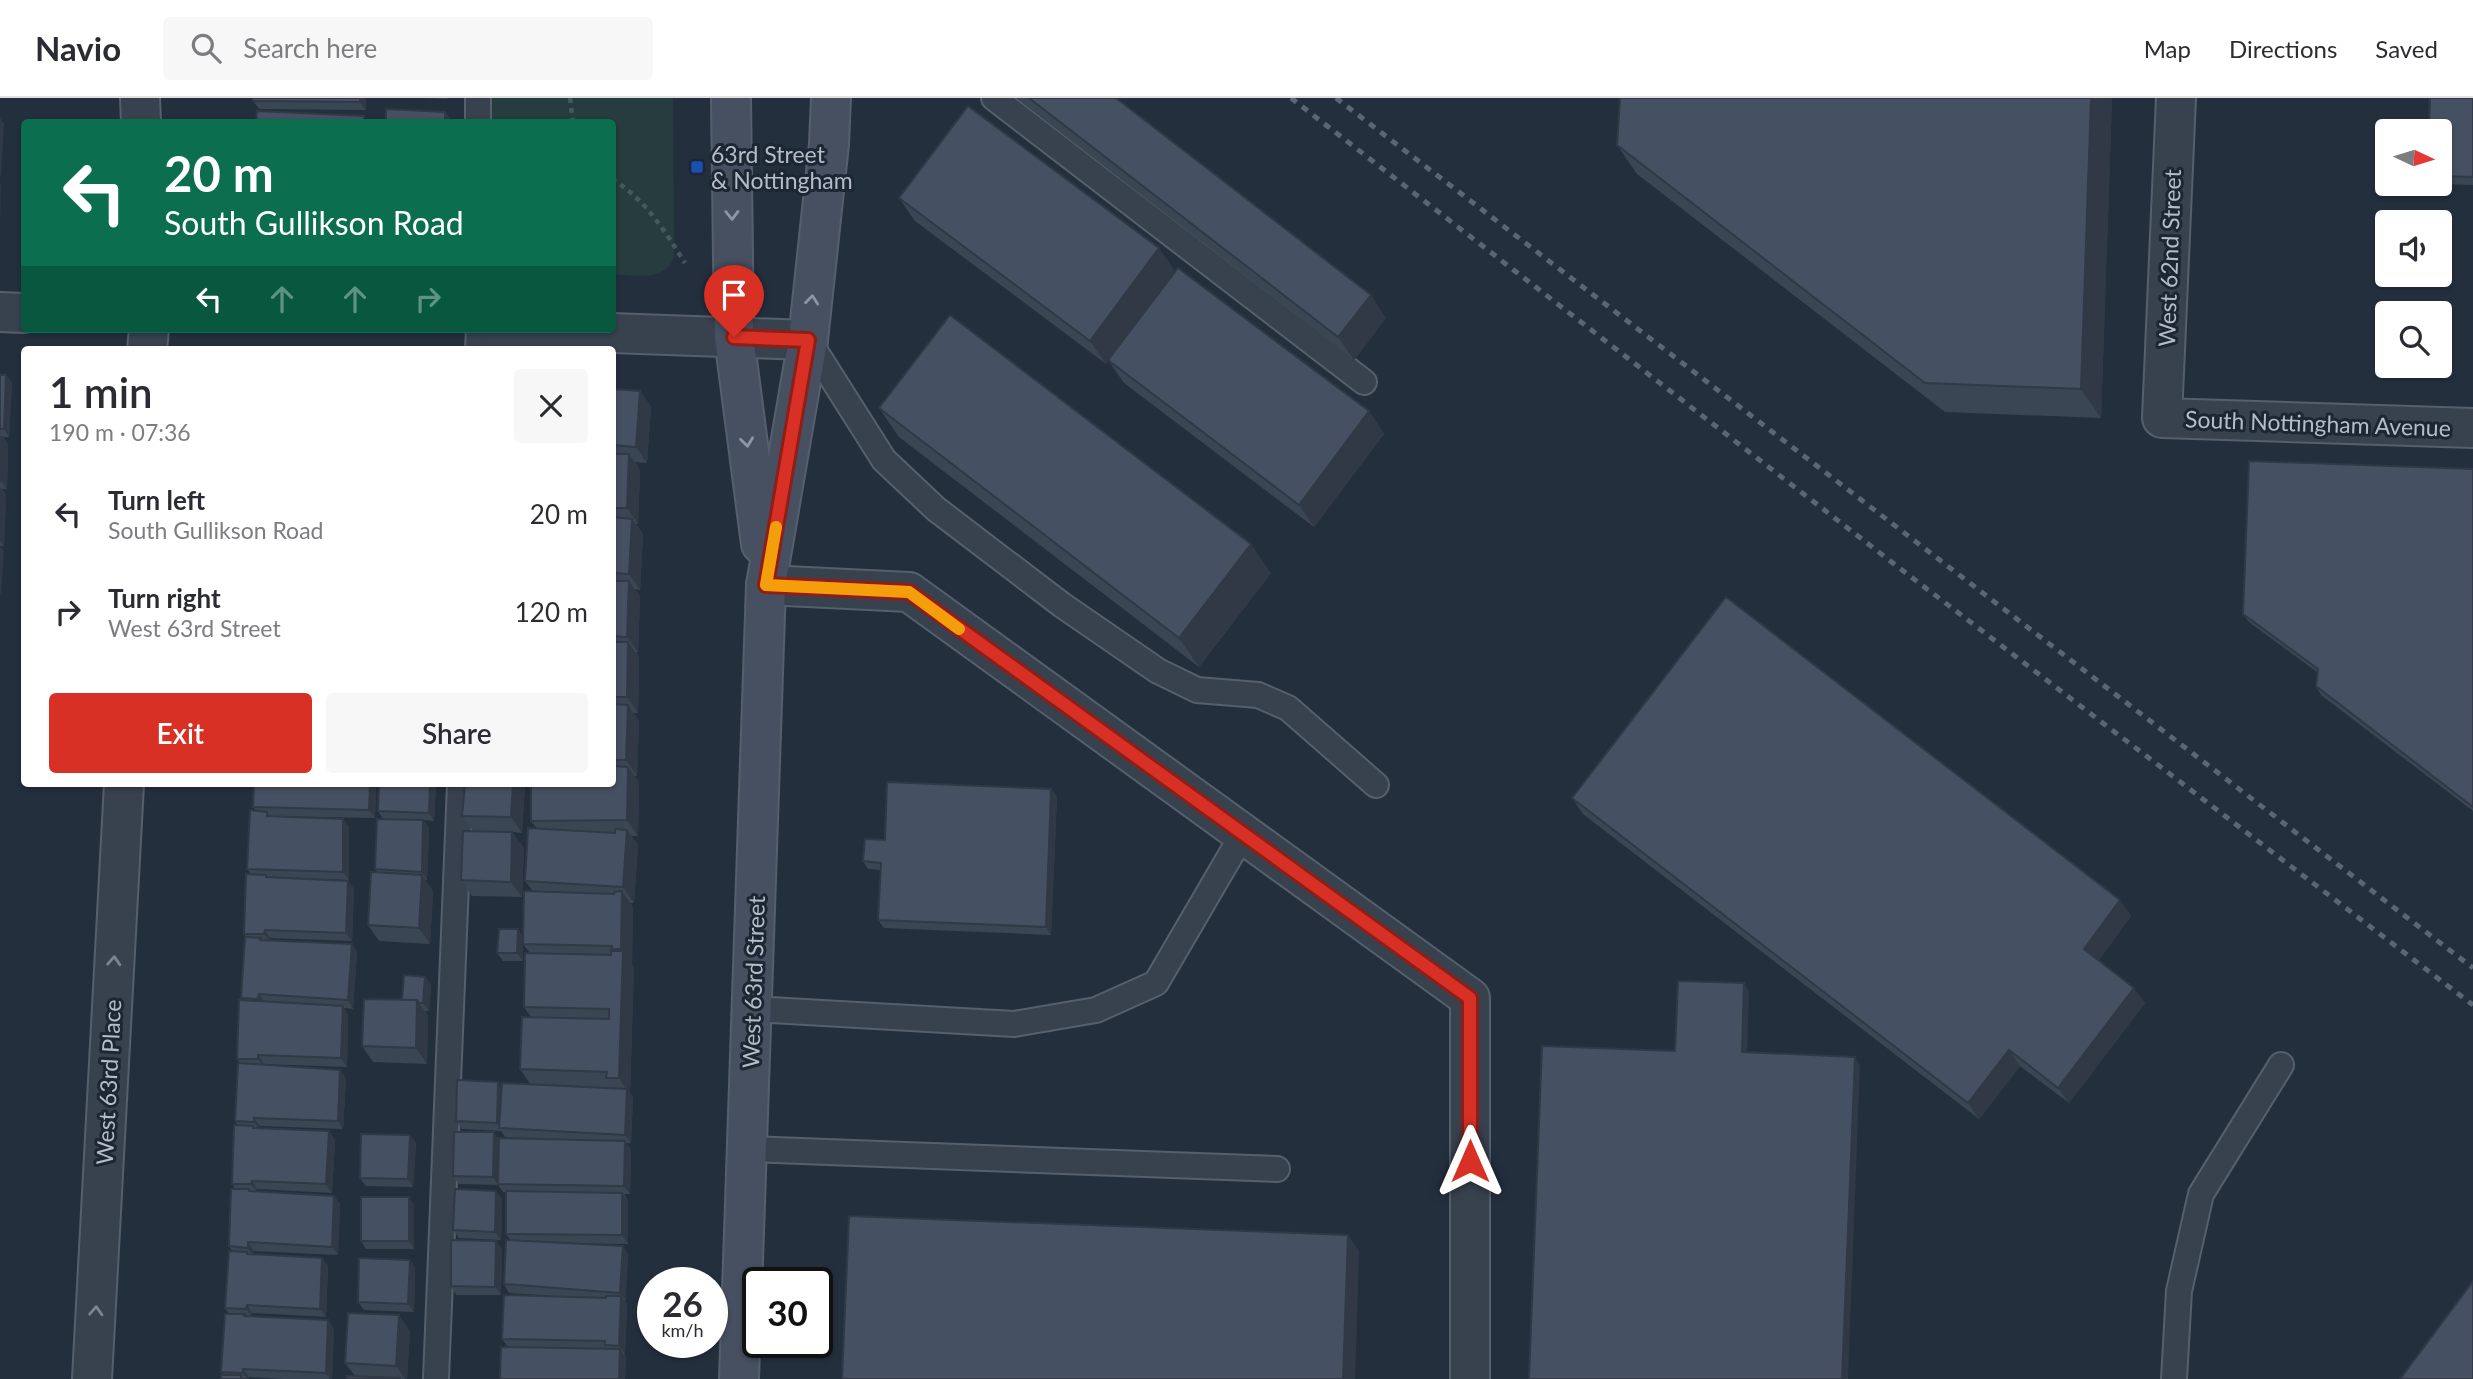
<!DOCTYPE html>
<html lang="en">
<head>
<meta charset="utf-8">
<style>
	body { margin:0; font-family:Lato,sans-serif; background:#f7f7f7; color:#2b2b33; height:100vh; display:flex; flex-direction:column; font-size:26px; white-space:nowrap }
	* { box-sizing:border-box; margin:0 }
	p { font-size:23px; color:#7c7c81 }
	.icon { flex:none; width:38px; height:38px; fill:none; stroke:currentColor; stroke-width:2; stroke-linecap:round; stroke-linejoin:round }
	.map { position:relative; flex:1; overflow:hidden }
	.panel { position:absolute; left:21px; top:248px; width:595px; height:441px; display:flex; flex-direction:column; background:#fff; border-radius:7px; box-shadow:0 2px 5px #0004 }
	.panel>* { flex:none }
	.hud { position:absolute; left:21px; top:21px; width:595px; height:214px; border-radius:7px; box-shadow:0 2px 5px #0004; background:#0b6e4f; color:#fff; overflow:hidden }
	.needle { width:46px; rotate:94deg }
	.buttons { position:absolute; left:2375px; top:21px; display:grid; gap:14px }
	.buttons a { display:grid; place-items:center; width:77px; height:77px; border-radius:7px; background:#fff; box-shadow:0 2px 5px #0004; font-size:35px }
	.speed { position:absolute; left:637px; top:1169px; display:flex; gap:14px; font-size:35px; font-weight:700; text-align:center }
	.speed>* { display:grid; place-content:center; width:91px; height:91px; border-radius:50%; background:#fff; box-shadow:0 2px 5px #0004; line-height:1 }
	.speed small { font-size:18px; font-weight:400 }
	.speed .limit { border:4px solid #111; border-radius:10px; background:#fff; color:#111 }
	.pin { position:absolute; display:grid; place-items:center; width:60px; height:60px; color:#fff; margin:-72px -30px; border-radius:50% 50% 50% 0; rotate:-45deg; box-shadow:0 0 7px #0007 }
	.pin .icon { rotate:45deg }
	.me { position:absolute; width:77px; margin:-38px; rotate:0deg; stroke-linejoin:round; filter:drop-shadow(0 0 5px #0008) }
	.turn { display:flex; align-items:center; gap:24px; height:147px; padding:0 28px; font-size:32px }
	.turn .icon { width:91px; height:91px; stroke-width:2.5 }
	.turn b { display:block; font-size:49px; line-height:60px }
	.lanes { display:flex; align-items:center; height:66px; padding:0 28px; background:#0003; justify-content:center; gap:35px; direction:ltr }
	.lanes .off { opacity:.35 }
	.round { display:grid; place-items:center; flex:none; width:74px; height:74px; border-radius:7px; background:#f7f7f7 }
	.head { display:flex; align-items:center; justify-content:space-between; height:119px; padding:0 28px }
	h1 { font-size:42px; font-weight:600; line-height:52px }
	.cta { display:flex; gap:14px; margin-top:auto; padding:14px 28px }
	.cta a { flex:1; height:80px; border-radius:7px; background:#d93025; color:#fff; font-size:28px; font-weight:600; line-height:80px; text-align:center }
	.cta a+a { background:#f7f7f7; color:#2b2b33 }
	ul { padding:0; list-style:none }
	li { display:flex; align-items:center; gap:21px; height:98px; padding:0 28px }
	li div { flex:1 }
	li b { display:block; font-size:26px }
	li em { font-style:normal }
	header { display:flex; align-items:center; gap:42px; box-sizing:border-box; height:98px; padding:0 35px; background:#fff; border-bottom:2px solid #e1e1e2 }
	header strong { font-size:33px }
	nav { display:flex; gap:38px; margin-inline-start:auto; font-size:24px }
	.search { width:490px; height:63px; background:#f7f7f7; display:flex; align-items:center; gap:18px; box-sizing:border-box; padding:0 24px; border-radius:7px; color:#7c7c81; font-size:26px }
	.map>svg:first-child { display:block }
	.green { fill:#263c3f }
	.lines { fill:none; stroke-linecap:round; stroke-linejoin:round }
	.service-casing { stroke:#565f6c; stroke-width:28 }
	.minor-casing { stroke:#565f6c; stroke-width:42 }
	.secondary-casing { stroke:#565f6c; stroke-width:42 }
	.path { stroke:#44595c; stroke-width:4.5; stroke-dasharray:5 5; stroke-linecap:butt }
	.service { stroke:#38414e; stroke-width:24 }
	.minor { stroke:#38414e; stroke-width:38 }
	.secondary { stroke:#465061; stroke-width:38 }
	.rail { stroke:#5a6575; stroke-width:5; stroke-dasharray:7 7; stroke-linecap:butt }
	.wall { fill:#3b4654 }
	.shaded-wall { fill:#303945 }
	.building { fill:#455162; stroke:#303945; stroke-width:2 }
	.oneway { stroke:#8e96a5 }
	.oneway2 { stroke:#7c8592 }
	.route-casing { stroke:#8d1f18; stroke-width:18 }
	.route { stroke:#d93025; stroke-width:12 }
	.slow { stroke:#f59e0b; stroke-width:12 }
	.transit-dot { fill:#1a4fb4; stroke:#1d2633; stroke-width:2.5 }
	.labels { text-anchor:middle; dominant-baseline:central; stroke-width:6; stroke-linejoin:round; paint-order:stroke }
	.poi-label { font-size:23px; fill:#b4bcc9; stroke:#1d2633; text-anchor:start }
	.street-label { font-size:23px; fill:#b4bcc9; stroke:#1d2633 }
</style>
</head>
<body>
<header>
<strong>Navio</strong>
<div class="search"><svg class="icon" aria-label="search" viewBox="0 0 24 24"><circle cx="10" cy="10" r="6"/><path d="M15 15l6 6"/></svg>Search here</div>
<nav><a>Map</a><a>Directions</a><a>Saved</a></nav>
</header>
<div class="map">
<svg width="2473" height="1281" viewBox="0 0 2473 1281">
	<rect width="100%" height="100%" fill="#242f3e"/>
	<path class="green" d="M491,0H673L674,158C666,185 635,177 613,176L612,24H491Z"/>
	<g class="lines">
		<g class="service-casing">
			<g id="service">
				<path d="M478,0V24"/>
				<path d="M994,0L1364,284"/>
				<path d="M808,242L884,362L936,411L1062,507L1158,573L1197,592L1258,597L1288,610L1376,687"/>
				<path d="M478,252L479,231"/>
				<path d="M752,911L1014,926L1096,912L1156,885L1243,736"/>
				<path d="M747,1051L1277,1071"/>
				<path d="M436,1281L460,686"/>
				<path d="M2174,1281L2179,1193L2201,1096L2281,967"/>
			</g>
		</g>
		<g class="minor-casing">
			<g id="minor">
				<path d="M140,0L141,24"/>
				<path d="M2176,0L2162,320L2473,330"/>
				<path d="M0,214L24,215"/>
				<path d="M499,231L808,242"/>
				<path d="M147,252L149,231"/>
				<path d="M766,487L909,494L1470,900V1281"/>
				<path d="M92,1281L124,686"/>
			</g>
		</g>
		<g class="secondary-casing">
			<g id="secondary">
				<path d="M731,0L734,239L761,446"/>
				<path d="M739,1281L766,487L808,242L829,46L831,0"/>
			</g>
		</g>
		<g class="path">
			<path d="M570,0L573,24"/>
			<path d="M612,81C646,102 664,132 685,165"/>
		</g>
		<use href="#service" class="service"/>
		<use href="#minor" class="minor"/>
		<use href="#secondary" class="secondary"/>
		<g class="rail">
			<path d="M1291,0L1889,462L2473,907"/>
			<path d="M1336,0L2473,870"/>
		</g>
	</g>
	<g class="wall">
		<path d="M366,0V12L259,11L253,3Z"/>
		<path d="M423,0H448L447,1Z"/>
		<path d="M1016,0H1116L1386,220L1354,262Z"/>
		<path d="M1620,0H2112L2101,320L1945,314L1637,76L1617,47Z"/>
		<path d="M2473,0V87L2440,86V33Z"/>
		<path d="M899,100L1175,173L1106,266L915,123Z"/>
		<path d="M1108,262L1369,313L1384,336L1314,429L1124,285Z"/>
		<path d="M0,277H6L12,285L9,339H3L8,347L7,391H2L6,397L4,448H0Z"/>
		<path d="M612,291L640,293L651,309L647,365L635,364L640,372L638,426H636L643,436L640,492L635,491L640,499L638,554H636L639,560L638,615H633L639,623L637,678H634L639,684L638,738H631L638,747L634,805H630L633,809L632,866L634,869L630,995L633,999L631,1045H626L631,1051L630,1096H624L628,1103V1146L558,1145L628,1156L625,1203L627,1206L625,1256H624L626,1259L625,1281H500L508,1249L502,1241L571,1199L509,1195L504,1186L511,1143L506,1136V1094H503L498,1087L459,1086L453,1078L499,1041L568,1042L505,1039L501,1033L462,1031L456,1023L501,989L531,987L520,971L531,919L524,909L530,855L523,846V863H503L497,855L518,831L523,839L533,793L525,783L537,731L531,723L612,686Z"/>
		<path d="M879,310L1271,475L1199,569L899,339Z"/>
		<path d="M2473,371V713L2321,597L2316,588L2317,574L2249,524L2243,516Z"/>
		<path d="M254,686H376L375,720L270,718L343,721L349,729V782L268,779L348,783L354,791L352,843L270,840V842L352,846L357,854L353,911L344,910L348,917L347,969L264,966V967L346,980L343,1031L260,1028V1030L329,1033L335,1042L332,1095L257,1091V1093L334,1098L340,1106L338,1157L254,1153V1156L322,1160L328,1168L326,1219L252,1215V1218L334,1230L332,1281H283L249,1279V1281H221L224,1277L221,1274L229,1216L225,1210L233,1154L229,1148L235,1091L232,1086L238,1027L235,1023L240,965L237,961L243,903L241,900L246,839L244,836L251,776L247,771L256,713L253,709Z"/>
		<path d="M379,686H436L434,723L423,722L429,730L427,782H425L433,793L430,846L379,843L368,827L378,775L375,771L383,721L378,713Z"/>
		<path d="M465,686H525L522,735L512,734L524,750L522,799L472,798L461,782L473,733L462,718Z"/>
		<path d="M1051,691L1057,699L1051,837L884,830L878,822L881,772L868,771L863,763L885,742Z"/>
		<path d="M1572,700L2120,802L2131,818L2099,862L2145,905L2069,1005L2020,968L1979,1021L1583,716Z"/>
		<path d="M425,879L431,887L429,913H425L428,918L427,966L373,964L362,948L402,902Z"/>
		<path d="M410,1037L416,1045L413,1089L366,1088L360,1080Z"/>
		<path d="M502,1101L501,1142L459,1140L453,1132Z"/>
		<path d="M414,1107V1151H366L361,1143Z"/>
		<path d="M496,1143L502,1152L501,1197H456L451,1188Z"/>
		<path d="M410,1162L415,1170L414,1214L364,1212L358,1204Z"/>
		<path d="M410,1233L407,1281H347L355,1278L345,1265Z"/>
	</g>
	<g class="shaded-wall">
		<path d="M360,0H366V12L360,4Z"/>
		<path d="M2091,0H2112L2101,320L2081,291Z"/>
		<path d="M445,14L453,24H445Z"/>
		<path d="M0,20L4,25L1,78L0,77Z"/>
		<path d="M0,84L1,86L0,125Z"/>
		<path d="M1159,150L1175,173L1106,266L1090,243Z"/>
		<path d="M1371,197L1386,220L1354,262L1338,239Z"/>
		<path d="M6,277L12,285L9,339L4,331Z"/>
		<path d="M640,293L651,309L647,365L636,349Z"/>
		<path d="M1369,313L1384,336L1314,429L1299,407Z"/>
		<path d="M2,339L8,347L7,391L1,383Z"/>
		<path d="M629,356L640,372L638,426L627,410Z"/>
		<path d="M0,389L6,397L4,448L0,443Z"/>
		<path d="M632,421L643,436L640,492L629,476Z"/>
		<path d="M1251,446L1271,475L1199,569L1179,540Z"/>
		<path d="M0,448L4,453L1,496L0,495Z"/>
		<path d="M629,483L640,499L638,554L627,539Z"/>
		<path d="M628,544L639,560L638,615L627,599Z"/>
		<path d="M628,607L639,623L637,678L626,662Z"/>
		<path d="M628,669L639,684L638,738L627,722Z"/>
		<path d="M370,686H376L375,720L369,712Z"/>
		<path d="M430,686H436L434,723L429,715Z"/>
		<path d="M513,686H525L522,735L511,719Z"/>
		<path d="M1051,691L1057,699L1051,837L1046,829Z"/>
		<path d="M343,721L349,729V782L343,774Z"/>
		<path d="M423,722L429,730L427,782L422,774Z"/>
		<path d="M627,732L638,747L634,805L623,789Z"/>
		<path d="M512,734L524,750L522,799L511,784Z"/>
		<path d="M422,777L433,793L430,846L419,830Z"/>
		<path d="M348,783L354,791L352,843L346,835Z"/>
		<path d="M622,793L633,809L632,866L634,869L630,995L633,999L631,1045L625,1037L627,992L619,980L623,854L621,851Z"/>
		<path d="M2120,802L2131,818L2095,867L2084,851Z"/>
		<path d="M518,831L523,840V863L517,855Z"/>
		<path d="M265,832L270,840V844L264,836Z"/>
		<path d="M352,846L357,854L353,911L348,902Z"/>
		<path d="M425,879L431,887L429,913L423,905Z"/>
		<path d="M1744,885L1749,893L1747,962L1742,954Z"/>
		<path d="M2134,890L2145,905L2069,1005L2058,990Z"/>
		<path d="M259,896L264,904V909L258,901Z"/>
		<path d="M417,902L428,918L427,966L416,950Z"/>
		<path d="M343,908L348,917L347,969L341,960Z"/>
		<path d="M2009,952L2020,968L1979,1021L1968,1005Z"/>
		<path d="M258,957L264,966V970L258,961Z"/>
		<path d="M1855,959L1860,967L1848,1281H1842Z"/>
		<path d="M340,972L346,980L343,1031L338,1023Z"/>
		<path d="M498,984L504,992L500,1030L497,1025Z"/>
		<path d="M254,1020L260,1028V1032L254,1024Z"/>
		<path d="M329,1033L335,1042L332,1095L326,1086Z"/>
		<path d="M494,1034L499,1042L498,1087L493,1079Z"/>
		<path d="M410,1037L416,1045L413,1089L408,1081Z"/>
		<path d="M625,1043L631,1051L630,1096L624,1088Z"/>
		<path d="M252,1083L257,1091V1094L251,1086Z"/>
		<path d="M496,1093L502,1101L501,1142L495,1134Z"/>
		<path d="M622,1095L628,1103V1146L622,1137Z"/>
		<path d="M334,1098L340,1106L338,1157L332,1149Z"/>
		<path d="M409,1099L414,1107V1151L409,1143Z"/>
		<path d="M1348,1137L1359,1153L1355,1281H1343Z"/>
		<path d="M496,1143L502,1152L501,1197L495,1189Z"/>
		<path d="M248,1144L254,1153L253,1158L248,1150Z"/>
		<path d="M623,1148L628,1156L626,1203L620,1195Z"/>
		<path d="M322,1160L328,1168L326,1219L320,1211Z"/>
		<path d="M410,1162L415,1170L414,1214L408,1206Z"/>
		<path d="M621,1198L627,1206L625,1256L619,1248Z"/>
		<path d="M247,1207L252,1215V1219L246,1211Z"/>
		<path d="M399,1217L410,1233L407,1281H405L396,1268Z"/>
		<path d="M328,1222L334,1230L332,1281H330L326,1275Z"/>
		<path d="M620,1251L626,1259L625,1281H619Z"/>
		<path d="M243,1271L249,1279V1281H247L243,1275Z"/>
	</g>
	<g class="building">
		<path d="M253,0H360V4L253,3Z"/>
		<path d="M1029,0H1116L1371,197L1338,239Z"/>
		<path d="M1620,0H2091L2081,291L1925,285L1617,47Z"/>
		<path d="M2430,0H2473V79L2440,78V33H2429Z"/>
		<path d="M968,8L1159,150L1090,243L899,100Z"/>
		<path d="M386,11L445,14V24H386Z"/>
		<path d="M257,13L364,18V24H256Z"/>
		<path d="M1178,170L1369,313L1299,407L1108,262Z"/>
		<path d="M950,217L1251,446L1179,540L879,310Z"/>
		<path d="M0,277H6L4,331H0Z"/>
		<path d="M612,291L640,293L636,349L612,347Z"/>
		<path d="M0,339H2L1,383H0Z"/>
		<path d="M612,356H629L627,410H612Z"/>
		<path d="M2249,363L2473,371V709L2316,588L2318,571L2243,516Z"/>
		<path d="M612,419L632,421L629,476L612,475Z"/>
		<path d="M612,483H629L627,539L612,538Z"/>
		<path d="M1726,499L2120,802L2084,851L2134,890L2058,990L2009,952L1968,1005L1572,700Z"/>
		<path d="M612,544H628L627,599H612Z"/>
		<path d="M612,606L628,607L626,662H612Z"/>
		<path d="M612,668L628,669L627,722L531,723V686H612Z"/>
		<path d="M887,684L1051,691L1046,829L878,822L881,765L863,763L865,741L885,742Z"/>
		<path d="M254,686H370L369,712L253,709Z"/>
		<path d="M379,686H430L429,715L378,713Z"/>
		<path d="M465,686H513L511,719L462,718Z"/>
		<path d="M250,712L267,714V718L343,721V774L247,771Z"/>
		<path d="M377,721L423,722L422,774L375,771Z"/>
		<path d="M528,730L615,735V731L627,732L623,789L525,783Z"/>
		<path d="M463,733L512,734L511,784L461,782Z"/>
		<path d="M371,774L422,777L419,830L368,827Z"/>
		<path d="M246,776L266,777V779L348,783L346,835L265,832L264,836H244Z"/>
		<path d="M524,793L614,796L615,794L622,793L621,851H611L612,848L523,846Z"/>
		<path d="M499,831H518L517,855H497Z"/>
		<path d="M245,839L261,840L260,842L352,846L348,902L259,896L258,901L241,900Z"/>
		<path d="M611,853H623L619,980H606L607,974L520,971L522,919L609,921V911L524,909L525,855L611,857Z"/>
		<path d="M404,877L425,879L423,905H419L417,902H402Z"/>
		<path d="M1678,883L1744,885L1742,954L1855,959L1842,1281H1529L1542,948L1675,953Z"/>
		<path d="M364,901L417,902L416,950L362,948Z"/>
		<path d="M239,902L343,908L341,960L258,957V961H237Z"/>
		<path d="M238,965L340,972L338,1023L254,1020V1024L235,1023Z"/>
		<path d="M457,982L498,984L497,1025L456,1023Z"/>
		<path d="M502,985L627,991L625,1037L499,1030Z"/>
		<path d="M234,1027L253,1028V1030L329,1033L326,1086L252,1083L251,1086H232Z"/>
		<path d="M454,1034H494L493,1079L453,1078Z"/>
		<path d="M361,1036L410,1037L408,1081L360,1080Z"/>
		<path d="M499,1040L625,1043L624,1088L498,1086Z"/>
		<path d="M231,1091H249V1093L334,1098L332,1149L248,1144V1150L229,1148Z"/>
		<path d="M455,1091L496,1093L495,1134L453,1132Z"/>
		<path d="M506,1093L622,1095V1137L506,1136Z"/>
		<rect x="361" y="1099" width="48" height="44"/>
		<path d="M849,1118L1348,1137L1343,1281H842Z"/>
		<path d="M451,1142L496,1143L495,1189L451,1188Z"/>
		<path d="M506,1142L623,1148L620,1195L504,1186Z"/>
		<path d="M229,1153L247,1154V1156L322,1160L320,1211L247,1207L246,1211L225,1210Z"/>
		<path d="M359,1160L410,1162L408,1206L358,1204Z"/>
		<path d="M2473,1183V1281H2400Z"/>
		<path d="M504,1197L606,1200V1198H621L619,1248L605,1247V1243L502,1241Z"/>
		<path d="M348,1215L399,1217L396,1268L345,1265Z"/>
		<path d="M225,1216H245L244,1218L328,1222L326,1275L243,1271V1275L221,1274Z"/>
		<path d="M501,1249L620,1251L619,1281H500Z"/>
		<path d="M221,1277H241V1281H248H221Z"/>
		<path d="M347,1278L400,1280V1281H347Z"/>
	</g>
	<defs><path id="oneway-chevron" d="M-2-3.5L2.5 0L-2 3.5" fill="none" stroke-width="1.6" stroke-linecap="round" stroke-linejoin="round" transform="scale(1.75)"/></defs>
	<g class="oneway">
		<use href="#oneway-chevron" transform="translate(732 117) rotate(89)"/>
		<use href="#oneway-chevron" transform="translate(812 202) rotate(-84)"/>
		<use href="#oneway-chevron" transform="translate(747 344) rotate(83)"/>
	</g>
	<g class="oneway2">
		<use href="#oneway-chevron" transform="translate(114 863) rotate(-87)"/>
		<use href="#oneway-chevron" transform="translate(96 1213) rotate(-87)"/>
	</g>
	<g class="lines">
		<g class="route-casing">
			<path id="route" d="M734,239L808,242L766,487L909,494L1470,900V1063"/>
		</g>
		<use href="#route" class="route"/>
		<path class="slow" d="M776,429L766,487L909,494L959,531"/>
	</g>
	<rect class="transit-dot" x="690" y="62" width="14" height="14" rx="3.5"/>
	<g class="labels">
		<g class="poi-label">
			<text x="711" y="56">63rd Street<tspan x="711" dy="26">&amp; Nottingham</tspan></text>
		</g>
		<g class="street-label">
			<text transform="translate(2169 160) rotate(-88)">West 62nd Street</text>
			<text transform="translate(2318 325) rotate(2)">South Nottingham Avenue</text>
			<text transform="translate(753 884) rotate(-88)">West 63rd Street</text>
			<text transform="translate(108 984) rotate(-87)">West 63rd Place</text>
		</g>
	</g>
</svg>
<div class="buttons">
<a><svg class="needle" viewBox="-14 -14 28 28"><path d="M0-13l5 13h-10z" fill="#e53935"/><path d="M0 13l5-13h-10z" fill="#7c7c81"/></svg></a>
<a><svg class="icon" aria-label="sound" viewBox="0 0 24 24"><path d="M4 9h4l5-4v14l-5-4H4zM17 9q2 3 0 6"/></svg></a>
<a><svg class="icon" aria-label="search" viewBox="0 0 24 24"><circle cx="10" cy="10" r="6"/><path d="M15 15l6 6"/></svg></a>
</div>
<div class="speed"><div>26<small>km/h</small></div><div class="limit">30</div></div>
<div class="pin" style="left:734px;top:239px;background:#d93025"><svg class="icon" aria-label="arrive" viewBox="0 0 24 24"><path d="M6 21V4h12l-3 4 3 4H6"/></svg></div>
<svg class="me" style="left:1470px;top:1063px" viewBox="-20 -20 40 40"><path d="M0-17L14 15 0 8-14 15z" fill="#d93025" stroke="#fff" stroke-width="4"/></svg>
<div class="hud">
<div class="turn"><svg class="icon" aria-label="left" viewBox="0 0 24 24"><path d="M17 20v-9H6M10 6l-5 5 5 5"/></svg><div><b>20 m</b>South Gullikson Road</div></div>
<div class="lanes"><svg class="icon" aria-label="left" viewBox="0 0 24 24"><path d="M17 20v-9H6M10 6l-5 5 5 5"/></svg><svg class="icon off" aria-label="ahead" viewBox="0 0 24 24"><path d="M12 20V5M6 11l6-6 6 6"/></svg><svg class="icon off" aria-label="ahead" viewBox="0 0 24 24"><path d="M12 20V5M6 11l6-6 6 6"/></svg><svg class="icon off" aria-label="right" viewBox="0 0 24 24"><path d="M7 20v-9h11M14 6l5 5-5 5"/></svg></div>
</div>
<section class="panel">
<div class="head"><div><h1>1 min</h1><p>190 m · 07:36</p></div><a class="round"><svg class="icon" aria-label="close" viewBox="0 0 24 24"><path d="M6 6l12 12M18 6L6 18"/></svg></a></div>
<ul>
<li><svg class="icon" aria-label="left" viewBox="0 0 24 24"><path d="M17 20v-9H6M10 6l-5 5 5 5"/></svg><div><b>Turn left</b><p>South Gullikson Road</p></div><em>20 m</em></li>
<li><svg class="icon" aria-label="right" viewBox="0 0 24 24"><path d="M7 20v-9h11M14 6l5 5-5 5"/></svg><div><b>Turn right</b><p>West 63rd Street</p></div><em>120 m</em></li>
</ul>
<div class="cta"><a>Exit</a><a>Share</a></div>
</section>
</div>
</body>
</html>
